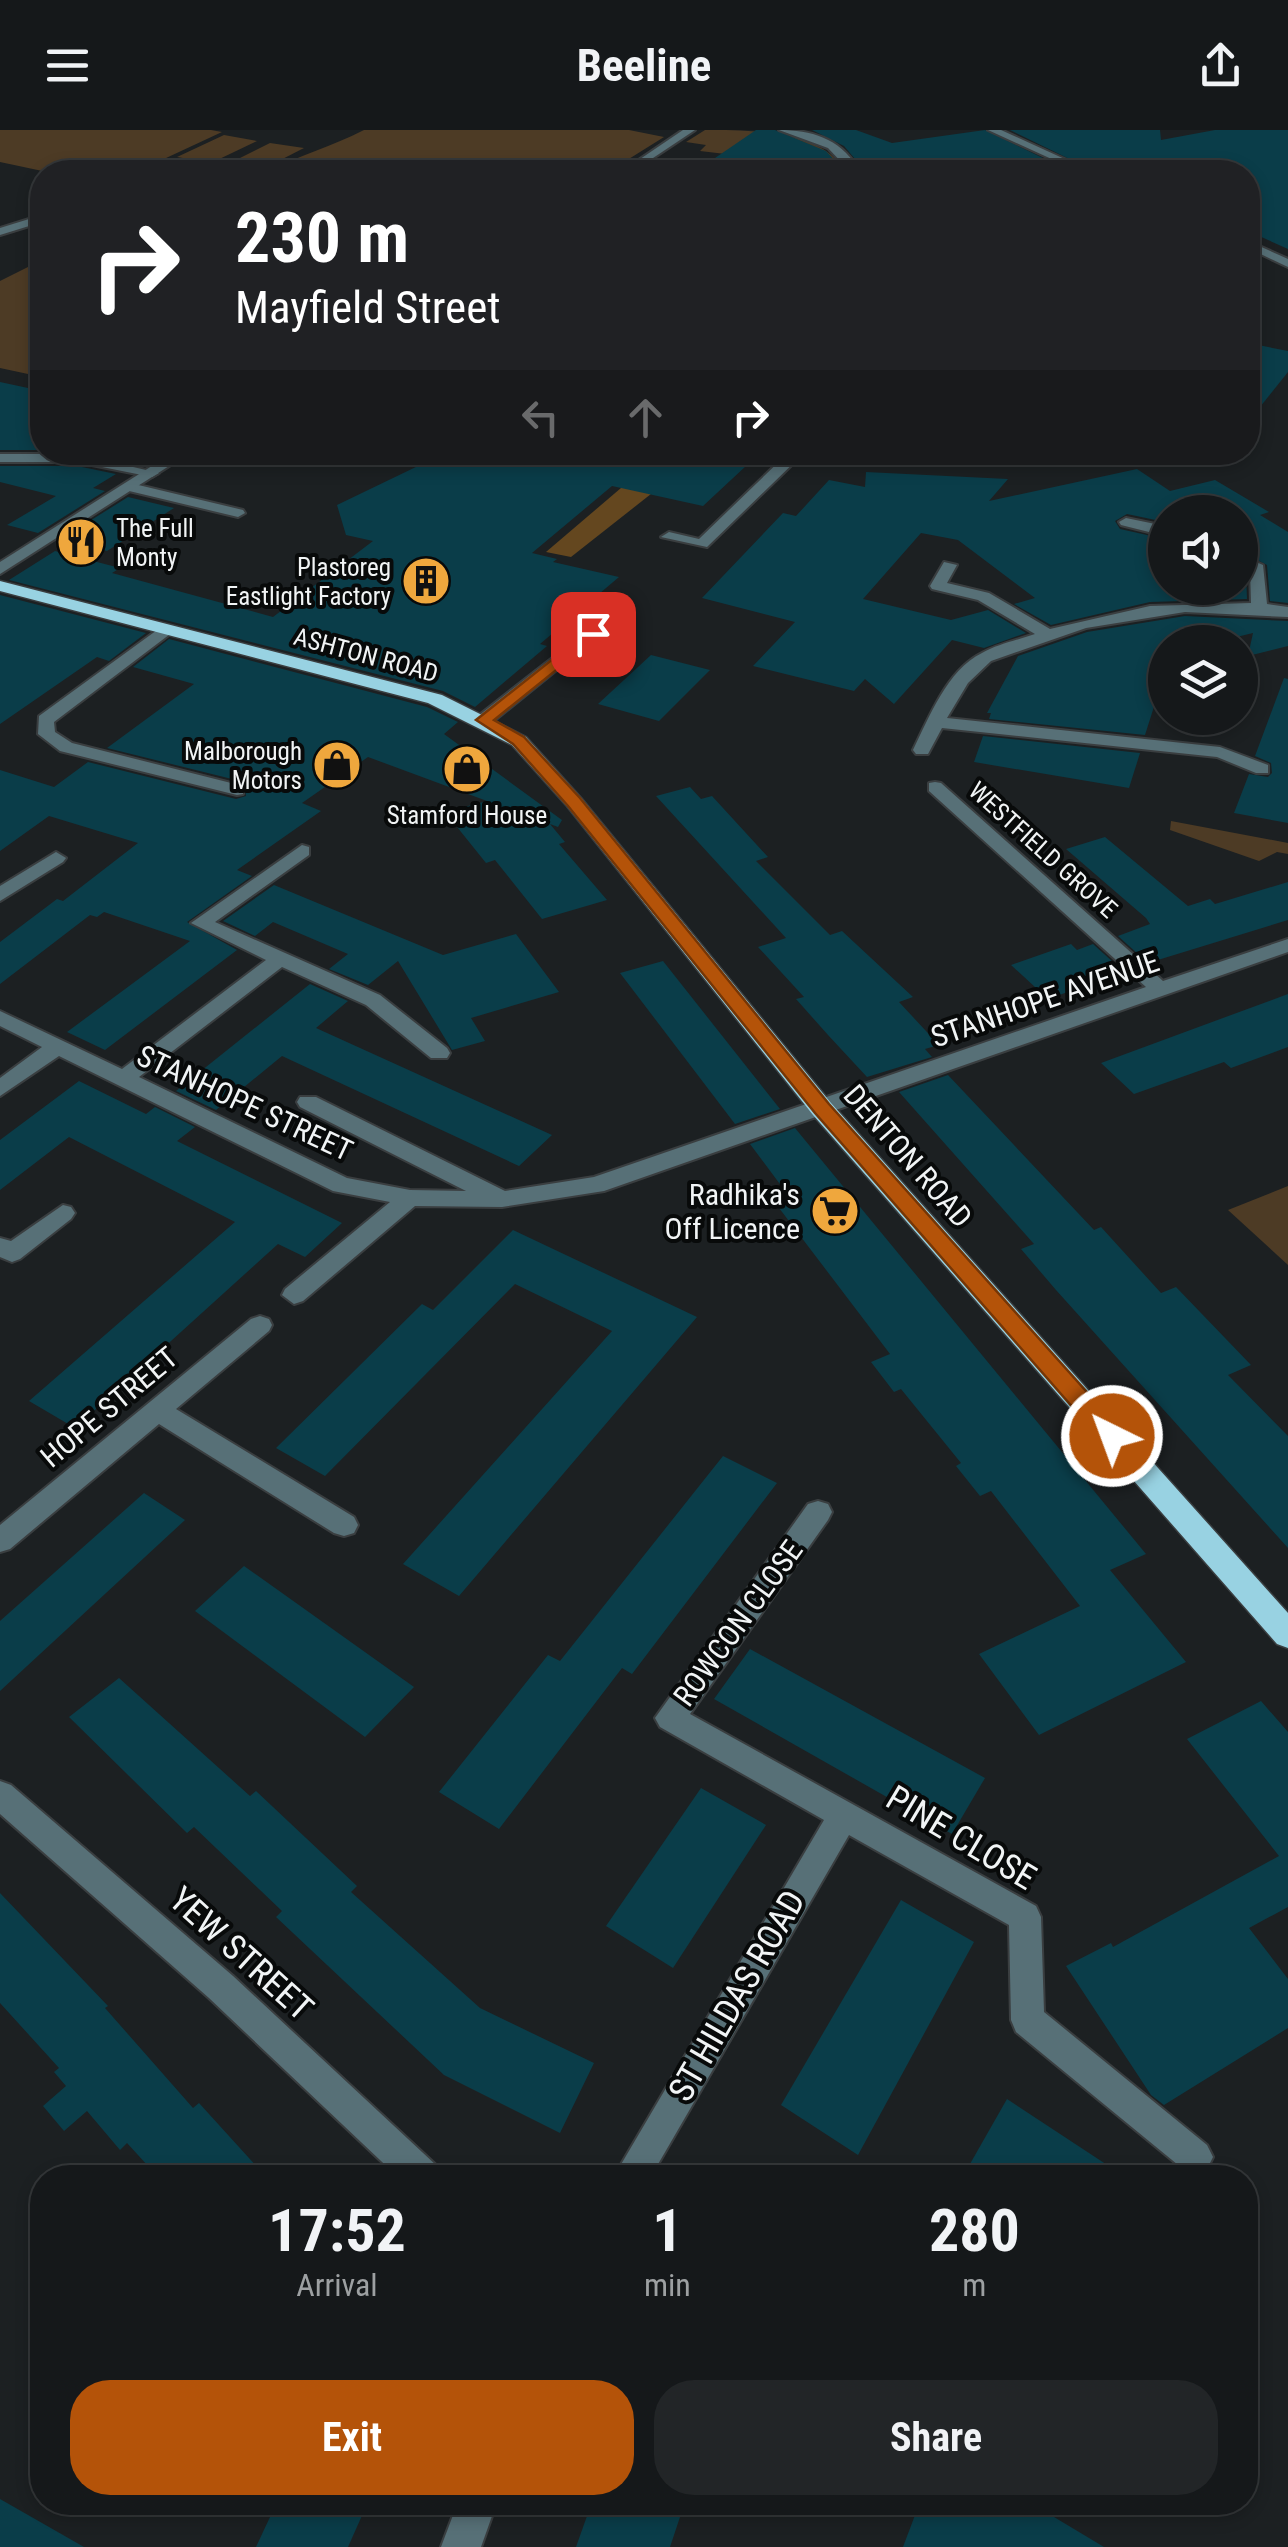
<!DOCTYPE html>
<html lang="en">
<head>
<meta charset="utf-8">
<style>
	body { margin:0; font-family:"Roboto Condensed",sans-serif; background:#222527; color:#f1f3f6; height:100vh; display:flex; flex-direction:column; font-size:38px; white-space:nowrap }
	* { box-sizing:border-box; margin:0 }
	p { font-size:32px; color:#9da0a2 }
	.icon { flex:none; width:55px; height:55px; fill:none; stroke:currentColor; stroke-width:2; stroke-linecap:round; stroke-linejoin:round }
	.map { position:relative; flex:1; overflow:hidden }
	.details { position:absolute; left:30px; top:2035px; width:1228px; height:350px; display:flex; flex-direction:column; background:#15181a; border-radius:40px; box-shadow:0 5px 15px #0003,0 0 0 2px #343739 }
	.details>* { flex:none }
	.guide { position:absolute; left:30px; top:30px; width:1230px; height:305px; border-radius:40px; box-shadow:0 5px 15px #0003,0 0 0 2px #343739; background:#202124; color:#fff; overflow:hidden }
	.fabs { position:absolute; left:1148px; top:365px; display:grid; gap:20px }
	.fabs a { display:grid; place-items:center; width:110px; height:110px; border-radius:50%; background:#15181a; box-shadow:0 5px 15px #0003,0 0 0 2px #343739; font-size:50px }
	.pin { position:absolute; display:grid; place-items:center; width:85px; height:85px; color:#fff; margin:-42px; border-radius:20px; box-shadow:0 5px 15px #0006 }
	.me { position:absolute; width:110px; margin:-55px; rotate:318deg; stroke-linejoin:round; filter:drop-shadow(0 0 8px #0008) }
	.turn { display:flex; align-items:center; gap:35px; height:210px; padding:0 40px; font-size:45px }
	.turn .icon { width:130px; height:130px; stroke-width:2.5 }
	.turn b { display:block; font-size:70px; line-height:85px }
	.lanes { display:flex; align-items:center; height:95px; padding:0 40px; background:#0003; justify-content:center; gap:50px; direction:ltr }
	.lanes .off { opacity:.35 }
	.eta { display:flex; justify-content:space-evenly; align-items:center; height:170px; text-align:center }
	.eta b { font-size:60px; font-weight:700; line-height:70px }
	.action { display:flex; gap:20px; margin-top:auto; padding:20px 40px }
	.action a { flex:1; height:115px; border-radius:40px; background:#b45309; color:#fff; font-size:40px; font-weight:700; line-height:115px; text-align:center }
	.action a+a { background:#222527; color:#f1f3f6 }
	header { display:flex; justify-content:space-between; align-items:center; height:130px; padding:0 40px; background:#15181a; font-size:45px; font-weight:700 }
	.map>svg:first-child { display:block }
	.green { fill:#4d3b25 }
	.forest { fill:#64471f }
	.building { fill:#0a3d49 }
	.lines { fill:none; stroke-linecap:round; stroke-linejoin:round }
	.minor-casing { stroke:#3a3e40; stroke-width:4 }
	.tertiary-casing { stroke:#3a3e40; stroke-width:4 }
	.trunk-casing { stroke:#3a3e40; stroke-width:3 }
	.minor { fill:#577077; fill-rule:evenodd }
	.tertiary { fill:#577077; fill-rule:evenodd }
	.trunk { fill:#98d2e2; fill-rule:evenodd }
	.route { fill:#b45309; stroke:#753606; stroke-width:2.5 }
	.labels { text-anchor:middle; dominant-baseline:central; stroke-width:8; stroke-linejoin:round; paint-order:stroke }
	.far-poi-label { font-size:25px; fill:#f1f4f5; stroke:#080a0a; text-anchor:end }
	.far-street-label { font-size:25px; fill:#f1f4f5; stroke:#080a0a }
	.street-label { font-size:30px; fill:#f1f4f5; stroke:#080a0a }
	.poi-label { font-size:30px; fill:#f1f4f5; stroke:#080a0a; text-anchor:end }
	.near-street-label { font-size:35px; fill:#f1f4f5; stroke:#080a0a }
</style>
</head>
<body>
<header><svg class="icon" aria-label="menu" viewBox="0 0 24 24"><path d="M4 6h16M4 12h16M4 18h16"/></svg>Beeline<svg class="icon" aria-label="share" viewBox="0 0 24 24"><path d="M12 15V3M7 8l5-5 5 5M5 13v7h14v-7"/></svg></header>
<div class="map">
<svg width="1288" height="2417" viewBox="0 0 1288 2417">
	<rect width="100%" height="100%" fill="#1c2022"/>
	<g class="green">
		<path d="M0,0H211L222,2L136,42H47L0,32Z"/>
		<path d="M364,0H629L664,7L608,42H266C300,25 331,17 364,0Z"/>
		<path d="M705,0C748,0 818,0 842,37L841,42L794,36L795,32L700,21L706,15L686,12Z"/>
		<path d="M224,5L257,11L211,33L177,27Z"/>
		<path d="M270,13L304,18L259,41L224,36Z"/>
		<path d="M42,130V247L0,238V151Z"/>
		<path d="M818,323V322L967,323L957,334L814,327Z"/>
		<path d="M1171,691L1288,713V724L1277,722L1259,731L1170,700Z"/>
		<path d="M1288,1056V1135L1228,1080Z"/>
	</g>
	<path class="forest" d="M662,323H703L571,427L546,422Z"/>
	<g class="building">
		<path d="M756,0H775L826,21L841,37L838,42H817L715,28Z"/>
		<path d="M812,0H856L892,13L985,0L1072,42H857L860,35L844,16Z"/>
		<path d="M1010,0H1160L1161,10L1215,0H1288V119L1248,101V42H1096Z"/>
		<path d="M1248,213L1288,221V242L1248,292Z"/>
		<path d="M0,252L42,261V320H0Z"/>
		<path d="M447,322H761L703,376L612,356L532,423L557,429L553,432L619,447L540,514L547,516L475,577L443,561L9,450L55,421L120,438L112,443L273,487L373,411L346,405L337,375Z"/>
		<path d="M0,336H77L116,344L93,358L105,361L38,403L7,395L56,366L0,352Z"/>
		<path d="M1137,339L1170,361L1215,350L1269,382L1260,385L1288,402V473L1270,471L1267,435L1240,421V382H1165V392L1127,384L1115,391L1120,399L1165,409V458H1240V440L1246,443L1247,469L1150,472L1051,495L1014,474L1035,468L958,410L921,403L863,469L951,490L988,480L1026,503L984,518L952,510L894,574L865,549L854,561L753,536L795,492L702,468L783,383L796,386L829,350L865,357L866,342L1008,349L989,371Z"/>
		<path d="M128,367L174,378L107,421L61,409Z"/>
		<path d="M0,465L146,503L109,531L97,527L0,594Z"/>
		<path d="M1185,486L1288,491V516L1248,526L1253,503L1216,512H1165V542L1145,605L989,589L991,583H987L1018,526L1087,502Z"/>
		<path d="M169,509L427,577L458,592L444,604L562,690L558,697L550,694L565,712L559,714L607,770L542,789L495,730L486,733L445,682L487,671L368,627L302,673L321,681L237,740L252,746L187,792L237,820L105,920L67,902L190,811L104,782L97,787L90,785L0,854V812L57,769L63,771L138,713L49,686L0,721V640L54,657L88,632L236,669L246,666L244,652L107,618L194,554L133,537Z"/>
		<path d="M651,525L710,540L659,591L598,574Z"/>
		<path d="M1284,548L1288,549V693L1234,683L1249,644L1268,647L1272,643L1271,633L1255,626Z"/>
		<path d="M983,606L1140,623L1129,658L974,632Z"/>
		<path d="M690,657L701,669L712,666L768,727L756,731L830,805L842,801L913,867L899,872L939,915L925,919L932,927L867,947L828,905L796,869L804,867L758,817L786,808L656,666Z"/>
		<path d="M1105,707L1188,776L1210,769L1215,774L1288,752V790L1148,833L1118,806L1150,794L1146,788L1066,719Z"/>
		<path d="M274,755L443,825L516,804L559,862L471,888L485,911L452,920L398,831L368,855L329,839L348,824L273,792L255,806L223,791Z"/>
		<path d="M1071,814L1077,820L1093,814L1124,842L1048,869L1011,835Z"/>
		<path d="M663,831L780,979L735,994L620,843Z"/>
		<path d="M310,854L348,871L316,898L552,1005L519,1036L282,926L216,980L176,961Z"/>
		<path d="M1288,864V917L1231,938L1224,932L1134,964L1101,933Z"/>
		<path d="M948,945L1094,1100L1101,1097L1161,1163L1176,1157L1251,1235L1228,1245L1288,1306V1418L1056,1160L1021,1119L1034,1114L899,962Z"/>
		<path d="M79,951L146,984L155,977L195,997L177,1011L342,1093L305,1127L278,1114L75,1298L29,1271L235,1092L69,1007L0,1060V1010Z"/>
		<path d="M795,998L1146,1424L1110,1440L1186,1532L1039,1605L979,1524L1080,1476L991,1361L980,1366L956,1336L961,1333L901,1259L894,1262L871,1232L890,1224L776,1074L791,1069L750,1014Z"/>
		<path d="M513,1100L697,1187L459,1466L403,1434L612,1201L515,1154L325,1346L276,1318L422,1174L433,1180Z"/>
		<path d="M723,1326L777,1353L632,1544L622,1538L499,1699L439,1662L548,1525L560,1531Z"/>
		<path d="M144,1363L185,1390L0,1561V1491Z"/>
		<path d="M244,1436L414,1557L365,1607L195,1481Z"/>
		<path d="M750,1519L985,1648L952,1704L714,1569Z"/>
		<path d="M119,1548L250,1666L256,1661L357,1756L351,1762L480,1878L594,1933L560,2003L444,1945L276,1787L282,1781L194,1697L187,1703L69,1587Z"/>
		<path d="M1261,1571L1288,1602V1777L1249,1798L1288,1849V1898L1164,1975L1151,1965L1066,1836L1111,1813L1113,1817L1279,1726L1187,1609Z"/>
		<path d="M701,1658L766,1695L673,1838L606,1796Z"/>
		<path d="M0,1763L108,1876L105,1878L193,1978L199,1973L267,2048H159L127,2013L120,2020L87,1981L64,2001L43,1976L66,1956L54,1942L59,1938L0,1873Z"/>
		<path d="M901,1770L974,1812L858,2025L781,1975Z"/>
		<path d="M1007,1969L1127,2048H962Z"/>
		<path d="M0,2369L84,2417H0Z"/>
		<path d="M277,2372H368L348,2417H256Z"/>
		<path d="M592,2372H685L670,2417H576Z"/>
		<path d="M920,2372H1029L1104,2417H903Z"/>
	</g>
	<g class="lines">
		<g class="minor-casing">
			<g id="minor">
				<path d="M779,0C811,0 839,8 857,37L852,42H842L846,37L828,18Z"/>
				<path d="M42,85V92L0,105V98Z"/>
				<path d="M789,322H805L707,417L661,407L669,402L699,409Z"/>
				<path d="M0,324H77L159,343L152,347L77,332H0Z"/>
				<path d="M130,353L243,380L245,383L238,387L125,360V354Z"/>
				<path d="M1126,388L1165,396V406L1121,395L1119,392Z"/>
				<path d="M1240,425L1263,435L1267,474L1288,477V487L1185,482L1086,498L991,531L968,553L947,588L1220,617L1268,635V643H1256L1217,627L942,598L928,624H916L913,620C929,588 947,540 982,523C998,514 1018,510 1035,504L978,470L932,459L930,456L944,432L957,435L947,453L989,463L1050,499L1150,476L1251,473L1250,440L1240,436Z"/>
				<path d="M164,495L178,498L54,592L55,602L72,613L243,656V664L237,665L60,621L38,604L39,586Z"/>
				<path d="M587,501L601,504L490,594H478V586Z"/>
				<path d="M935,652L941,653L1163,851L1288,809V822L604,1061L502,1077L415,1076L303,1171L294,1174L282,1165L285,1159L390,1072L333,1061L59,926L0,966V948L42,917L0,896V881L122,939L266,830L191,793L302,715L309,717V725L215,792L380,865L447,918L450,923L447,928H431L366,875L282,837L139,947L347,1048L410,1060L466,1061L300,977L297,972L300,967H316L505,1061L594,1047L1146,857L929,661V653Z"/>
				<path d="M56,722L66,728L63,732L0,771V756Z"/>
				<path d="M63,1075L71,1077L75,1083L71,1089L20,1129L12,1132L0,1127V1108L11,1111Z"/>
				<path d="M260,1186L269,1189L272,1195L269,1201L176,1279L354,1387L358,1395L354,1403L344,1406L334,1403L159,1294L10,1419L0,1422V1395L251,1189Z"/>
				<path d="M818,1371L828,1374L832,1382L828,1390L690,1584L1036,1776L1041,1787L1044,1882L1207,2015L1213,2027L1207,2039L1195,2045L1183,2039L1016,1902L1011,1890L1009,1795L849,1705L650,2048H613L824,1690L660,1597L655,1588L808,1374Z"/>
				<path d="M0,1651L11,1655L233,1846L437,2036L442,2048H399L209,1868L0,1684Z"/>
				<path d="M458,2372H497L481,2417H441Z"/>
			</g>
		</g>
		<g class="tertiary-casing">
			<g id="tertiary">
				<path d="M683,0H695L632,42H621Z"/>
				<path d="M988,0H1001L1093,42H1080Z"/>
				<path d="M1248,111L1288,129V137L1248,118Z"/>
				<path d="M174,322H191L0,444V432Z"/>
			</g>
		</g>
		<g class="trunk-casing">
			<path id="trunk" d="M0,451L442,565L526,607L581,668L831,973L1288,1483V1518L1277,1514L813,985L567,676L512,615L428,573L0,461Z"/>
		</g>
		<use href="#minor" class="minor"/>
		<use href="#tertiary" class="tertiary"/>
		<use href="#trunk" class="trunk"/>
	</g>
	<path class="route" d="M588,501L601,504L494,590L524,607L580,668L829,974L1120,1299L1124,1306L1120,1312H1103L815,983L568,676L513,614L476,590Z"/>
	<defs>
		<g id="restaurant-disc" transform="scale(2.5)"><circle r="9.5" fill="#efa73d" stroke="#080a0a"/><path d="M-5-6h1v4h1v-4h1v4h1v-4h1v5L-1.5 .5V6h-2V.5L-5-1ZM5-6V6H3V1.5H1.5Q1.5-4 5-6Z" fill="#111"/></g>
		<g id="building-disc" transform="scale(2.5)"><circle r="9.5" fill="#efa73d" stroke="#080a0a"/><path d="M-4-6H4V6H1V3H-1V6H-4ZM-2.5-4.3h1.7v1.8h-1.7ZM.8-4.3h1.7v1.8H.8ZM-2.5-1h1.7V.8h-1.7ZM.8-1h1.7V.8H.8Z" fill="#111"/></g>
		<g id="shop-disc" transform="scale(2.5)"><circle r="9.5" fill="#efa73d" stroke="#080a0a"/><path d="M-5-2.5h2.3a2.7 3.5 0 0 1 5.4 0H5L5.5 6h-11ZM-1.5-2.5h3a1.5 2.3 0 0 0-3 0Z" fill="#111"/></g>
		<g id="supermarket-disc" transform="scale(2.5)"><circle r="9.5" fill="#efa73d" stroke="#080a0a"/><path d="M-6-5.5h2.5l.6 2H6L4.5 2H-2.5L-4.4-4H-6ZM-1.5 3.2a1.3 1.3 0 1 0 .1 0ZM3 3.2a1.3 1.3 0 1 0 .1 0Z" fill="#111"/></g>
	</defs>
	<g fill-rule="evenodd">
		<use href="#restaurant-disc" x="81" y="412"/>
		<use href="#building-disc" x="426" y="451"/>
		<use href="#shop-disc" x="337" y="635"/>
		<use href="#shop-disc" x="467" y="639"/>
		<use href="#supermarket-disc" x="835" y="1081"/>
	</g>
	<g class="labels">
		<g class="far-poi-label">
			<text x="116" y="398" text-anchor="start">The Full<tspan x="116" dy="29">Monty</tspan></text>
			<text x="391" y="437">Plastoreg<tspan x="391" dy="29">Eastlight Factory</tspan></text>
			<text x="302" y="621">Malborough<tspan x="302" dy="29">Motors</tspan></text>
			<text x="467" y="685" text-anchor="middle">Stamford House</text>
		</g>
		<g class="far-street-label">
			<text transform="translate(366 525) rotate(15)">ASHTON ROAD</text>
			<text transform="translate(1043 720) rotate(42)">WESTFIELD GROVE</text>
		</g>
		<g class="street-label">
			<text transform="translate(1045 869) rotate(-19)">STANHOPE AVENUE</text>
			<text transform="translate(245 973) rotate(25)">STANHOPE STREET</text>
			<text transform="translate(908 1026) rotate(49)">DENTON ROAD</text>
			<text transform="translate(109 1277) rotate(-40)">HOPE STREET</text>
			<text transform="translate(738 1493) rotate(-54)">ROWCON CLOSE</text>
		</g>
		<g class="poi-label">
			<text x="800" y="1064">Radhika's<tspan x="800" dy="34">Off Licence</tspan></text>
		</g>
		<g class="near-street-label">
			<text transform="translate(961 1708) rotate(31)">PINE CLOSE</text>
			<text transform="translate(241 1824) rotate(42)">YEW STREET</text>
			<text transform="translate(737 1866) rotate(-60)">ST HILDAS ROAD</text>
		</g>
	</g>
</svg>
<div class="fabs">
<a><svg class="icon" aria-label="sound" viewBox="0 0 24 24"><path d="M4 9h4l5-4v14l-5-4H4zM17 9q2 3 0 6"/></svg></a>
<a><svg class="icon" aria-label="layers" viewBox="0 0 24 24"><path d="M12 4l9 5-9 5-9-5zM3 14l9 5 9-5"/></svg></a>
</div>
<div class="pin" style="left:593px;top:504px;background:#d93025"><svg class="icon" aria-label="arrive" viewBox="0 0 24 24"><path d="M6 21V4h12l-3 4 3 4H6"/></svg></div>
<svg class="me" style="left:1112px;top:1306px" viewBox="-20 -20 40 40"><circle r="17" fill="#b45309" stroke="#fff" stroke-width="3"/><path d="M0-11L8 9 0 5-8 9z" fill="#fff"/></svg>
<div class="guide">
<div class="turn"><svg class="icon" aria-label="right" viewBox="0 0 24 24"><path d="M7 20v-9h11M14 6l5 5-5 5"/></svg><div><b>230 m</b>Mayfield Street</div></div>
<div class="lanes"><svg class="icon off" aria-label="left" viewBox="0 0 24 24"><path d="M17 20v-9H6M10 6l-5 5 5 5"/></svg><svg class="icon off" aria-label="ahead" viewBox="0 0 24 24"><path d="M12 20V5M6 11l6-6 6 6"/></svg><svg class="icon" aria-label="right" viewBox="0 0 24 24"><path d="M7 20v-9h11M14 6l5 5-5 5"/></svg></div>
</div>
<section class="details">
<div class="eta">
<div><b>17:52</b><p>Arrival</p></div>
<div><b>1</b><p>min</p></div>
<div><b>280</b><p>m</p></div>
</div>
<div class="action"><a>Exit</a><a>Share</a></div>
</section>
</div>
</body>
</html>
